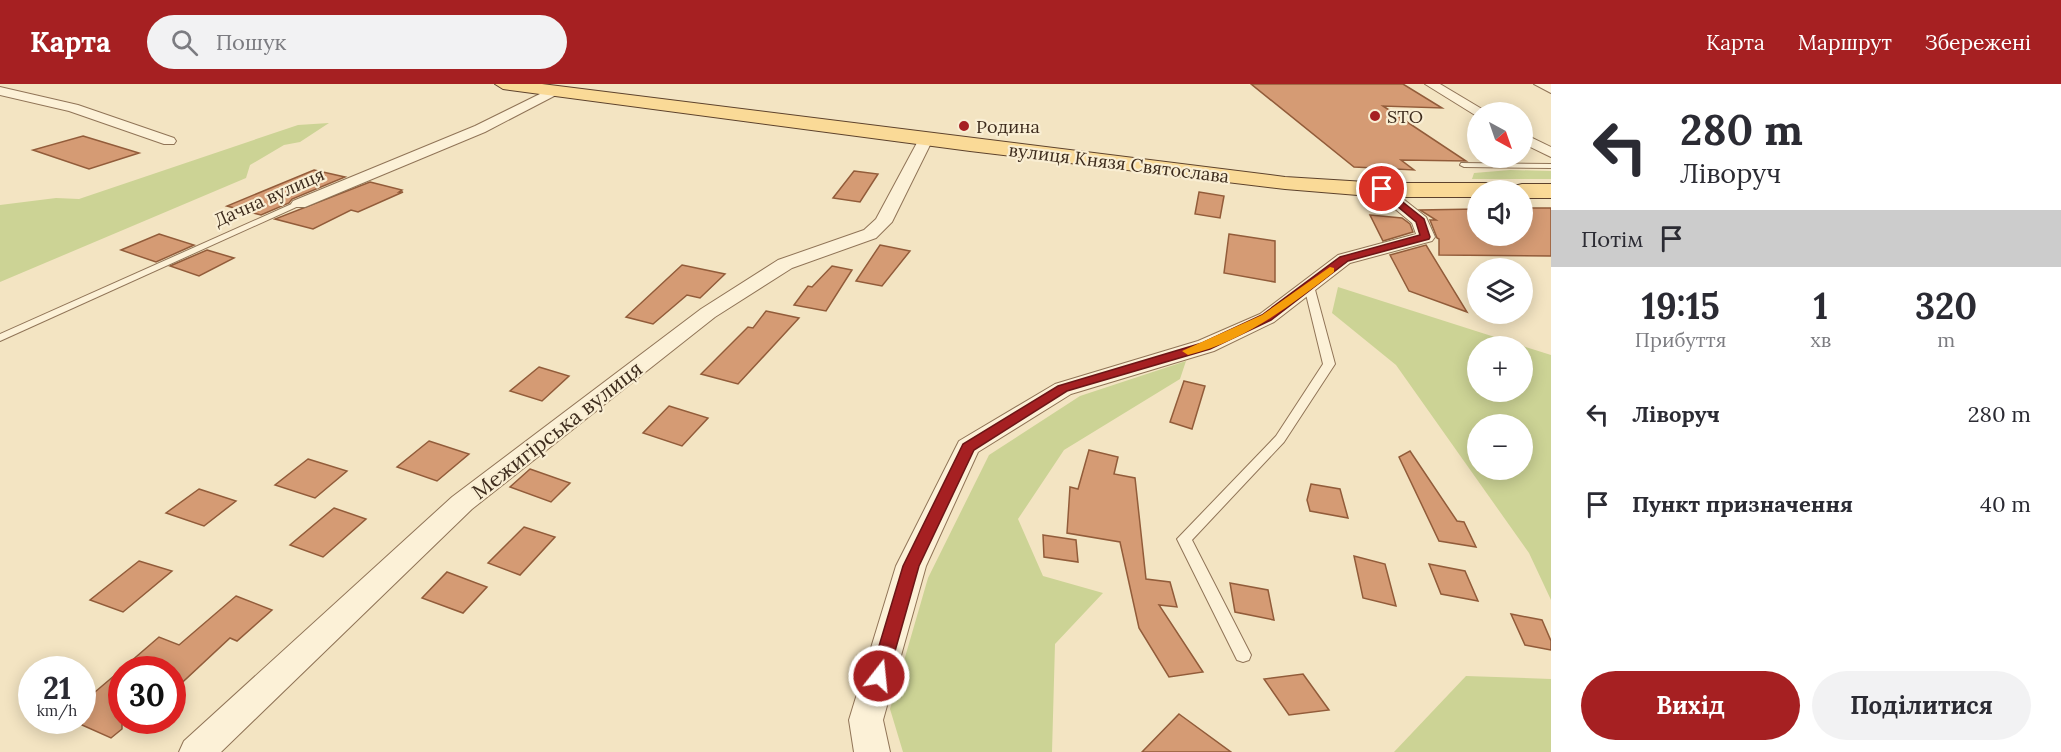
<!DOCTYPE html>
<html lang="uk">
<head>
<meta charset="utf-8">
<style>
	body { margin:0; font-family:Lora,serif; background:#f2f2f3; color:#2b2b33; height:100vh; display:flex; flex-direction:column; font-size:22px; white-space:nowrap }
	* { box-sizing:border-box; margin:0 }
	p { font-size:20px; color:#7c7c81 }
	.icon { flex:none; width:33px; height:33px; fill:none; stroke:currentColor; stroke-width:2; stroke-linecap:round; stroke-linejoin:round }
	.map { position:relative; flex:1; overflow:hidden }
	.details { display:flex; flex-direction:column; background:#fff; width:510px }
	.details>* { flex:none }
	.top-card { background:#fff; color:#2b2b33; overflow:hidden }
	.needle { width:39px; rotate:140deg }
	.controls { position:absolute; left:1467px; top:18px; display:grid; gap:12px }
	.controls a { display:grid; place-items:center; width:66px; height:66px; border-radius:50%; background:#fff; box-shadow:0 3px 15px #0003; font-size:30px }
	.speed { position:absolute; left:18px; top:572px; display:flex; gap:12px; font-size:30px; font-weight:700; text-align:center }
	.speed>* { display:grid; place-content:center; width:78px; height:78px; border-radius:50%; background:#fff; box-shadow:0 3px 15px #0003; line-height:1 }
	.speed small { font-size:15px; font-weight:400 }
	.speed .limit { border:9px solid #d22; background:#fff; color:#111 }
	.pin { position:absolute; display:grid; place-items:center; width:51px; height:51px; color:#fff; margin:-26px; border:3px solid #fff; border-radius:50%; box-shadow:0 2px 6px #0007 }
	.me { position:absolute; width:66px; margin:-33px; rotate:16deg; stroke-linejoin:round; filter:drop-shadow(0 0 4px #0008) }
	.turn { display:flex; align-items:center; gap:21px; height:126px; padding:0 30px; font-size:27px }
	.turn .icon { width:78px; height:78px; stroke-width:2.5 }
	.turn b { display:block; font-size:42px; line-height:51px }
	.then { display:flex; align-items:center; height:57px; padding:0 30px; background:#0003; gap:12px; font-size:22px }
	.eta { display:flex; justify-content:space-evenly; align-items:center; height:102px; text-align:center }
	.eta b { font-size:36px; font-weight:800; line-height:42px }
	.button { display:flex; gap:12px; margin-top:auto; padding:12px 30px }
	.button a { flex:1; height:69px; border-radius:36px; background:#a62022; color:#fff; font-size:24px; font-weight:800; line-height:69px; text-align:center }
	.button a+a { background:#f2f2f3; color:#2b2b33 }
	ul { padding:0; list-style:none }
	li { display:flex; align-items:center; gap:18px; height:90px; padding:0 30px }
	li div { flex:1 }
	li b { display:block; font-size:22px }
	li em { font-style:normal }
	header { display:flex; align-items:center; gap:36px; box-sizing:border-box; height:84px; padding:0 30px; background:#a62022; color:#fff }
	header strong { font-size:28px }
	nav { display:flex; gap:33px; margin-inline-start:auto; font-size:21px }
	.search { width:420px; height:54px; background:#f2f2f3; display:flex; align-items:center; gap:15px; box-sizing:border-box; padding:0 21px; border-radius:33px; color:#7c7c81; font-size:22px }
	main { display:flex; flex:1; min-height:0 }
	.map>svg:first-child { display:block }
	.green { fill:#ccd395; fill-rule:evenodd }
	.building { fill:#d59b74; stroke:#925c3a; stroke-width:1.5 }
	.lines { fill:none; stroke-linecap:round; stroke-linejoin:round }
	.service-casing { stroke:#907457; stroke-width:2 }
	.minor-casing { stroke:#907457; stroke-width:2 }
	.primary-casing { stroke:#5d422c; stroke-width:2 }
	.service { fill:#fcf1d7; fill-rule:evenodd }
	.minor { fill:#fcf1d7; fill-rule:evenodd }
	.primary { fill:#fada97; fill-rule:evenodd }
	.route { fill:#a62022; stroke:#6c1516; stroke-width:1.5 }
	.slow { fill:#f59e0b }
	.poi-dot { fill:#a62022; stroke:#f9eed3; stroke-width:2 }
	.labels { text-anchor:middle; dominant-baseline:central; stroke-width:4.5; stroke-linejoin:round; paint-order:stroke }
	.far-poi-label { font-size:18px; fill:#3e2c1d; stroke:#f9eed3; text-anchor:start }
	.far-street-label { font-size:18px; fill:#3e2c1d; stroke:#f9eed3 }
	.street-label { font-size:21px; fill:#3e2c1d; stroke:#f9eed3 }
</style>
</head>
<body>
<header>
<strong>Карта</strong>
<div class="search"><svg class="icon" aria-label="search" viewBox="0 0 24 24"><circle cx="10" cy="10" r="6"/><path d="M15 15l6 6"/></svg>Пошук</div>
<nav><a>Карта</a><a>Маршрут</a><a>Збережені</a></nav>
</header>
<main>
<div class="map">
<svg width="1551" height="668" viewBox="0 0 1551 668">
	<rect width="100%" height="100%" fill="#f3e4c2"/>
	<g class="green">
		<path d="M329,39L300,58L284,61L250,81L246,94L0,198V121L56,114L79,115L298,41Z"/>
		<path d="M1510,86L1551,87V95H1472L1474,89Z"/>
		<path d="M1338,203L1551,271V516L1529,469L1396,281L1332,229ZM1478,262H1522V308H1478ZM1478,340H1522V386H1478Z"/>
		<path d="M1186,277L1180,295L1064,366L1018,435L1043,492L1103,509L1055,560L1052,668H903L890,625L928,494L989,371L1080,312Z"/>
		<path d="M1466,592L1551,595V668H1394Z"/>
	</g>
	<g class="building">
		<path d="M1251,0H1403L1442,24L1383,22L1466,77L1401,76L1414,86L1354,83Z"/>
		<path d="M83,52L139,69L89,85L33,66Z"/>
		<path d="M314,86L345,93L292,115L289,119L261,131L227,122Z"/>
		<path d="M854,87L878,90L860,118L833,114Z"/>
		<path d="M370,98L402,106L399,108H403L358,128L351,126L313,145L275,135Z"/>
		<path d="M1199,108L1224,112L1220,134L1195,130Z"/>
		<path d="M1522,124H1551V172L1439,171V155L1437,154L1430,136H1436L1420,126L1478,125V152H1522Z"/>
		<path d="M1370,131L1402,134L1410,140L1413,148L1383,157Z"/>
		<path d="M159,150L194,161L156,178L121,166Z"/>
		<path d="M1229,150L1275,157V198L1224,189Z"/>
		<path d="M880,161L910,167L882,202L856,197Z"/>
		<path d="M1426,161L1467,228L1409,207L1390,171Z"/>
		<path d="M207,166L234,174L199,192L170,182Z"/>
		<path d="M682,181L725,190L700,214L687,211L653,240L626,233Z"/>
		<path d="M832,182L852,186L826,227L794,221L808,202L812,203Z"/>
		<path d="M766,227L799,234L738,300L701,290L748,243L753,244Z"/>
		<path d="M539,283L569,292L542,317L510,307Z"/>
		<path d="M1184,297L1205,302L1192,345L1170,338Z"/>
		<path d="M669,322L708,334L682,362L643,349Z"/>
		<path d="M429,357L469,370L437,397L397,383Z"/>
		<path d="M1089,366L1118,373L1114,390L1135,394L1146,495L1170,498L1177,523L1159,521L1203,588L1169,593L1139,544L1120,458L1067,449L1070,403L1078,405Z"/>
		<path d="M1410,367L1457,437L1464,438L1476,463L1439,457L1399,373Z"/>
		<path d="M308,375L347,387L315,414L275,401Z"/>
		<path d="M530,385L570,399L551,418L510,403Z"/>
		<path d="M1311,400L1340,405L1348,434L1310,427L1307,416Z"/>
		<path d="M199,405L236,417L204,442L166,429Z"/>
		<path d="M334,424L366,435L323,473L290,461Z"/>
		<path d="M524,443L555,453L520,491L488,479Z"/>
		<path d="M1043,451L1076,456L1078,478L1044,473Z"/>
		<path d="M1354,472L1385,480L1396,522L1363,514Z"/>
		<path d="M139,477L172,487L123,528L90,516Z"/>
		<path d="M1429,480L1465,487L1478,517L1441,510Z"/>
		<path d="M447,488L487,503L463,529L422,514Z"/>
		<path d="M1230,499L1268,506L1274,536L1235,528Z"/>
		<path d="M236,512L272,526L237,557L230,554L172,608V585H122L159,553L179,561Z"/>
		<path d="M1511,530L1542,536L1551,557V566L1525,561Z"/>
		<path d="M122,585V645L111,654L82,641V619Z"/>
		<path d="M1303,590L1329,626L1289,631L1264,595Z"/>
		<path d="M1179,630L1231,668H1142Z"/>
	</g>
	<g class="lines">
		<g class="service-casing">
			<g id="service">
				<path d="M1461,79L1551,80V84L1464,83L1460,81Z"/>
				<path d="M296,118L303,120L0,257V250Z"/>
				<path d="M1309,199L1314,202L1335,280L1284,358L1192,456L1251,571L1249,576L1243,578L1237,576L1177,455L1276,352L1323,280L1304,202Z"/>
			</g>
		</g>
		<g class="minor-casing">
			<g id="minor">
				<path d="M1425,0H1440L1487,28L1475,31Z"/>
				<path d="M1534,0H1551V9Z"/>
				<path d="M0,3L78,21L174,54L176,57L174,60H164L69,27L0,11Z"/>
				<path d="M554,3L560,7L558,10L485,48L305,123H293L291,120L293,117L475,42Z"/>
				<path d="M1522,49L1551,63V73L1522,59Z"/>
				<path d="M926,51L933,55L892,138L876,154L792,184L715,233L472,425L221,668H179L184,657L452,413L701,225L778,176L864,146L876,135L919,55Z"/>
				<path d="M1382,101L1388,103L1426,133L1435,153L1432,157L1350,179L1274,238L1214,267L1071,310L978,368L926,482L883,636L890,668H854L849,636L896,482L959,357L1055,300L1198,257L1260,230L1338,171L1416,150L1412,139L1376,109L1374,106L1376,103Z"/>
			</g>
		</g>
		<g class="primary-casing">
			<g id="primary">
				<path d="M495,0H542L1285,93L1382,99H1486L1494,101L1497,106H1478V113H1382L1285,105L970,67L503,5Z"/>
				<path d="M1522,100H1551V114H1522V106H1511L1514,102Z"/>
			</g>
		</g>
		<use href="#service" class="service"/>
		<use href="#minor" class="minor"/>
		<use href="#primary" class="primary"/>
	</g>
	<path class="route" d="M1379,104H1385L1424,135L1430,153L1429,155L1348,177L1271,236L1210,265L1067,307L974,366L919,482L888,592L886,597L879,600L872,597L870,592L903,482L963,360L1058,302L1202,259L1262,231L1340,173L1420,151L1416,138L1379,107Z"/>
	<path class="slow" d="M1330,183L1334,184V188C1288,223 1245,257 1188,271L1182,267L1262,231Z"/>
	<g class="poi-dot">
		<circle cx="1375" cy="32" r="6"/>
		<circle cx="964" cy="42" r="6"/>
	</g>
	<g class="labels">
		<g class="far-poi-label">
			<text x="1387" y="32">STO</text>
			<text x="976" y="42">Родина</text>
		</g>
		<g class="far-street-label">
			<text transform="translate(1119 79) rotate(7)">вулиця Князя Святослава</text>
			<text transform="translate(269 113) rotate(-24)">Дачна вулиця</text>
		</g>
		<g class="street-label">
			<text transform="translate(557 346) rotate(-38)">Межигірська вулиця</text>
		</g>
	</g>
</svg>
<div class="controls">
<a><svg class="needle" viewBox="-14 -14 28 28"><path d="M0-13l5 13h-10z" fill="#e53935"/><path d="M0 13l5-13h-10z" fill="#7c7c81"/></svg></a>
<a><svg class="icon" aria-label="sound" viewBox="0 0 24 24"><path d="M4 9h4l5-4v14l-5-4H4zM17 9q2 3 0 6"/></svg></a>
<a><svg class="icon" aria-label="layers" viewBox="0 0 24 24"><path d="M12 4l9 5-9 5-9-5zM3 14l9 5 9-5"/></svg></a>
<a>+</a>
<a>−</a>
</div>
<div class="speed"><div>21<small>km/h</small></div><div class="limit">30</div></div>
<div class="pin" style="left:1382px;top:105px;background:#d93025"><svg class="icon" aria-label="arrive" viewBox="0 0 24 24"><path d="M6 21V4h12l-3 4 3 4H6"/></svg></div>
<svg class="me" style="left:879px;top:592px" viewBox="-20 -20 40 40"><circle r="17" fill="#a62022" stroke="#fff" stroke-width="3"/><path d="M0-11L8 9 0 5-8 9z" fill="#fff"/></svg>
</div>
<section class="details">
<div class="top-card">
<div class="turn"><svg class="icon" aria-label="left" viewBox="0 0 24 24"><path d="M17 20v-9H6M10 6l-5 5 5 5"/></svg><div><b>280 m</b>Ліворуч</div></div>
<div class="then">Потім<svg class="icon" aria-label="arrive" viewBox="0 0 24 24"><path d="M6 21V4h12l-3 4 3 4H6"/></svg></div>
</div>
<div class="eta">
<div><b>19:15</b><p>Прибуття</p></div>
<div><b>1</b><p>хв</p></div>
<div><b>320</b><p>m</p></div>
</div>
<ul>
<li><svg class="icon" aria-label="left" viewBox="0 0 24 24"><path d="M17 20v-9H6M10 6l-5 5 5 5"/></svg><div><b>Ліворуч</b></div><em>280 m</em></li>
<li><svg class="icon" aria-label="arrive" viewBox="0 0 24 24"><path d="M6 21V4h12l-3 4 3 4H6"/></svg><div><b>Пункт призначення</b></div><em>40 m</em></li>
</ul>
<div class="button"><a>Вихід</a><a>Поділитися</a></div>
</section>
</main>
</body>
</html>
